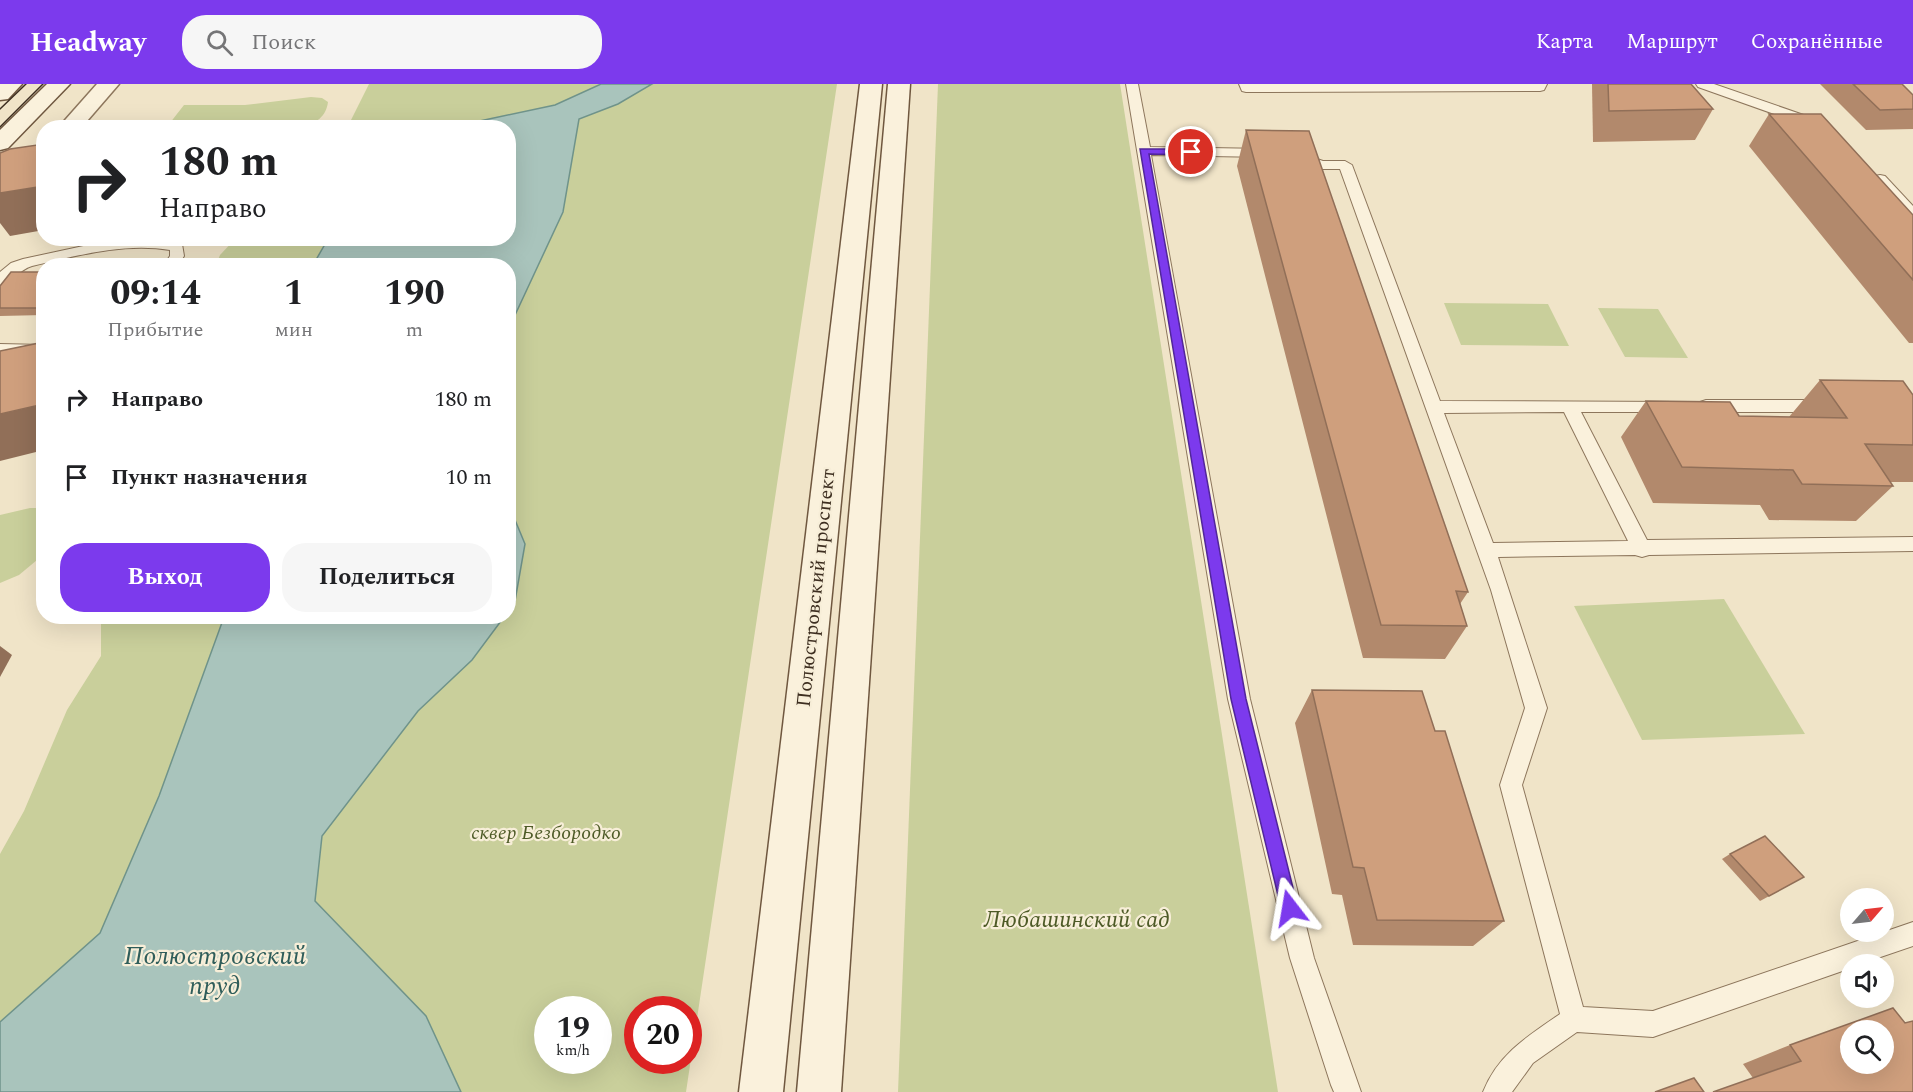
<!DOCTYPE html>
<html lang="ru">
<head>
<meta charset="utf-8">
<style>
	body { margin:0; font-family:Spectral,serif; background:#f6f6f6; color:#202124; height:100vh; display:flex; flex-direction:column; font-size:22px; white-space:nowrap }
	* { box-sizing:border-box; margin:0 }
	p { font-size:20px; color:#757577 }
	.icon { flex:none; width:33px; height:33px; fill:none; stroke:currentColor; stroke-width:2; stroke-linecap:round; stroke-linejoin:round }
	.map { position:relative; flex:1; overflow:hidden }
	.panel { position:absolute; left:36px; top:174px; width:480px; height:366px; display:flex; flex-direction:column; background:#fff; border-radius:24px; box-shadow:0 6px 24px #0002 }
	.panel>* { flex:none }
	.banner { position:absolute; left:36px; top:36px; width:480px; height:126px; border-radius:24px; box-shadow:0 6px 24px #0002; background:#fff; color:#202124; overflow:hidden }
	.needle { width:39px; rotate:62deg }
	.buttons { position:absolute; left:1840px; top:804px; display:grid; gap:12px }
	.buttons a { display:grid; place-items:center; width:54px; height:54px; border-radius:50%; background:#fff; box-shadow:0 6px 24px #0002; font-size:30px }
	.speed { position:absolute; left:534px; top:912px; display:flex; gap:12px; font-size:30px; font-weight:700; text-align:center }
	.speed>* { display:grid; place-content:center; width:78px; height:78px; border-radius:50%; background:#fff; box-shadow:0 6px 24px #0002; line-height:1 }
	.speed small { font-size:15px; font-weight:400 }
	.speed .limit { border:9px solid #d22; background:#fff; color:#111 }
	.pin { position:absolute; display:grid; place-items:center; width:51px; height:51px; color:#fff; margin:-26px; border:3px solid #fff; border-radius:50%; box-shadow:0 2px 6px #0007 }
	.me { position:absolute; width:66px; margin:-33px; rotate:346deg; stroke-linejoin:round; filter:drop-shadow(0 0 4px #0008) }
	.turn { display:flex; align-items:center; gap:21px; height:126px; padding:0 24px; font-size:27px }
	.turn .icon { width:78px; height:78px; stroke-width:2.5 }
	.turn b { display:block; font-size:42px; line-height:51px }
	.eta { display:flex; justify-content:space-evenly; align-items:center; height:102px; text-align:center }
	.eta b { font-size:36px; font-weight:700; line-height:42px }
	.action { display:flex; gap:12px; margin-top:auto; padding:12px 24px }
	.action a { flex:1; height:69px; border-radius:24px; background:#7c3aed; color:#fff; font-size:24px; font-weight:700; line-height:69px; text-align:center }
	.action a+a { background:#f6f6f6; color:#202124 }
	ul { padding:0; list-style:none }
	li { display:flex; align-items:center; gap:18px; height:78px; padding:0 24px }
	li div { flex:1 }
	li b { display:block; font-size:22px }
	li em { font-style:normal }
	header { display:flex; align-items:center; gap:36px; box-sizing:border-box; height:84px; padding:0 30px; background:#7c3aed; color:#fff }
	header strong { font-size:28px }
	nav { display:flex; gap:33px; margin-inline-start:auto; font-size:21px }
	.search { width:420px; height:54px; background:#f6f6f6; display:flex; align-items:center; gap:15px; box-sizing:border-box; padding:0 21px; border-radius:24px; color:#757577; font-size:22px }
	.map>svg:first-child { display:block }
	.green { fill:#c9cf9b; fill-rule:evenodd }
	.water { fill:#a9c4bc; stroke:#6f938a; stroke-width:1.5 }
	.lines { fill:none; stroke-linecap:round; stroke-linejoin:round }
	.lane-casing { stroke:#8d765c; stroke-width:2 }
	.street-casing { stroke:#8d765c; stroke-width:3 }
	.secondary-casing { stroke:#6f573f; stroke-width:3 }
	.lane { fill:#faf1dc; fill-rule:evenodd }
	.street { fill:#faf1dc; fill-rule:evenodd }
	.secondary { fill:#faf1dc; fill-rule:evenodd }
	.tram { stroke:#3d2e20; stroke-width:1.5 }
	.wall { fill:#b2896c }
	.shaded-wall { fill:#916f58 }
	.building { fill:#cf9f7d; stroke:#916f58; stroke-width:1.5; fill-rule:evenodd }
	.route { fill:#7c3aed; stroke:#51269a; stroke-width:1.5 }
	.labels { text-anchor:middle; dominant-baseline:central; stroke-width:4.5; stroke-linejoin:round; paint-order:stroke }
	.street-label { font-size:20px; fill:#3d2e20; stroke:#f7eed8 }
	.park-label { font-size:20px; font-style:italic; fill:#4d5a26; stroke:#f7eed8 }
	.near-park-label { font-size:24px; font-style:italic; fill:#4d5a26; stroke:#f7eed8 }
	.near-water-label { font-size:26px; font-style:italic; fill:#2f5d5a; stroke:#f7eed8 }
</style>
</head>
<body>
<header>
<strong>Headway</strong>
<div class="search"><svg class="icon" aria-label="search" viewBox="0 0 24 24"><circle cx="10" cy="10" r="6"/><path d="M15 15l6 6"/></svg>Поиск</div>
<nav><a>Карта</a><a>Маршрут</a><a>Сохранённые</a></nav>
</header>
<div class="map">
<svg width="1913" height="1008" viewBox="0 0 1913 1008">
	<rect width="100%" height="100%" fill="#f0e4c8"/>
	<g class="green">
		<path d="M369,0H601L555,21L475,38L464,43L347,44Z"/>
		<path d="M652,0H837L686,1008H461L426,932L315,817L322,752L418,627L472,576L504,533L508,532L509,526L515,517L525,460L509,419V244L563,128L579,35L618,20ZM548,926H598V976H548ZM638,926H688V976H638Z"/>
		<path d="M938,0H1120L1278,1008H898Z"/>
		<path d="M311,13L322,14L328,18C326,33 316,39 303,43L166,44L184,21H245Z"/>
		<path d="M236,154H328V155L313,181H216L220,171Z"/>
		<path d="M1444,219L1548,220L1569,262L1461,261Z"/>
		<path d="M1598,224L1658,225L1688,274L1625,273Z"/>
		<path d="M30,424H43V471L19,491L0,499V431Z"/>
		<path d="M1724,515L1805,650L1642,656L1574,522Z"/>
		<path d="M101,533H224L159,712L100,849L0,938V770L24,727L67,626L101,572Z"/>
	</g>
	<g class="water">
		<path d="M601,0H652L618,20L579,35L563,128L509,244L508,182L313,181L328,155L508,154V44L464,43L475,38L555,21Z"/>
		<path d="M508,419L525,460L515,517L509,526Z"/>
		<path d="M224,533H504L472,576L418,627L322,752L315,817L426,932L461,1008H0V938L100,849L159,712Z"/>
	</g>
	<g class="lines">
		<g class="lane-casing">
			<g id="lane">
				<path d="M1126,0H1138L1150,63L1267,65L1274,69L1267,73L1151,71L1250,615L1314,874L1361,1008H1334L1331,1001L1290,874L1228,615Z"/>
				<path d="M1239,0H1547L1544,6L1540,7L1246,8L1242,7Z"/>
				<path d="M1696,0H1714L1818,36L1819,39L1818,42H1808L1698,3Z"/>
				<path d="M1296,68L1323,77H1345L1352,81L1440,317L1674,318L1676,322L1674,326L1668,328H1581L1647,456L1913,453V467L1649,471L1642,473L1635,471L1498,473L1547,624L1522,701L1583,923L1653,927L1913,838V862L1860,880H1851V884L1653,953L1577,948L1533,979L1512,1008H1483C1498,970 1528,952 1560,930L1500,701L1525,624L1491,506L1340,85H1322L1291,75L1289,72ZM1564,328L1628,457L1493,459L1444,329Z"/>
				<path d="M1880,91L1885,92L1913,122V134L1908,133L1875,98L1873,95L1875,92Z"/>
				<path d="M141,155L182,160L184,172L178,182H163L170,172V166C124,158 76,172 32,182C19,186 12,198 0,201V188L11,179L23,175L102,158Z"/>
				<path d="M0,260L44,261V271L0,270Z"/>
				<path d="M1706,316H1824L1830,318L1832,322L1830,326L1824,328H1706L1700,326L1698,322L1700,318Z"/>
			</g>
		</g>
		<g class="street-casing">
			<path id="street" d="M97,0H119L81,44H58Z"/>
		</g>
		<g class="secondary-casing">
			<g id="secondary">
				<path d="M0,0H22L8,15L0,16Z"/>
				<path d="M47,0H70L8,64L0,66V46Z"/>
				<path d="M860,0H882L783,1008H739Z"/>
				<path d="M888,0H910L841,1008H797Z"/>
			</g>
		</g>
		<use href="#lane" class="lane"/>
		<use href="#street" class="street"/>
		<use href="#secondary" class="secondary"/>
		<g class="tram">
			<path d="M0,25L26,0"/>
			<path d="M0,43L43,0"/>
		</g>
	</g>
	<g class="wall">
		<path d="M1592,0H1691L1713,25L1695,56L1593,58Z"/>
		<path d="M1820,0H1902L1913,11V45L1866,46Z"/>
		<path d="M1769,30L1913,131V259H1909L1749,62Z"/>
		<path d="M1246,46L1468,508L1460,520L1467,542L1445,575L1363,574L1237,82Z"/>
		<path d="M44,188V231L0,232V202Z"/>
		<path d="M1820,296L1913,311V398H1890L1893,402L1856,437L1769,436L1760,421L1653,419L1621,353L1646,317L1739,332L1789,333Z"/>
		<path d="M1312,606L1435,647L1504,837L1473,862L1353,861L1342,811L1332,810L1295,639Z"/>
		<path d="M1730,770L1795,798L1760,817L1722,775Z"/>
		<path d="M1905,939L1753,994L1743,980L1790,961Z"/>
	</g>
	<g class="shaded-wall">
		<path d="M44,102V146L10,152L0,139V109Z"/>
		<path d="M44,320V366L0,377V330Z"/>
		<path d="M0,562L12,571L0,593Z"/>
	</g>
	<g class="building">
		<path d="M1608,0H1691L1713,25L1609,27Z"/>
		<path d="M1853,0H1902L1913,11V25L1880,26Z"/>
		<path d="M1769,30H1821L1913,131V196Z"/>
		<path d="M278,40L275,44H144L146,43Z"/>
		<path d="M1246,46L1309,47L1468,508L1456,507L1467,542L1381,541Z"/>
		<path d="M44,60V102L0,109V69L10,65Z"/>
		<path d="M11,188H44V224H0V202Z"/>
		<path d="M44,258V320L0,330V267Z"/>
		<path d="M1820,296L1903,297L1913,311V361L1865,360L1893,402L1802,400L1793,386L1682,383L1646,317L1730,318L1739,332L1847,334Z"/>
		<path d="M1312,606L1422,607L1435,647H1445L1504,837L1377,836L1364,784L1353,783Z"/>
		<path d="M1765,752L1804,793L1769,812L1730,770Z"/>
		<path d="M1893,924L1905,939L1913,937V1008H1713L1801,977L1790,961ZM1851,946H1884V980H1851Z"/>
		<path d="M1694,994L1704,1008H1655Z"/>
	</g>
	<path class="route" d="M1140,65H1191L1196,68L1191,71L1149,70L1246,615L1298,824L1295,830L1290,832L1284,830L1281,824L1231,615Z"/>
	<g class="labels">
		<g class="street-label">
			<text transform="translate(816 504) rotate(-84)">Полюстровский проспект</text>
		</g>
		<g class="park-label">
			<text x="546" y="749">сквер Безбородко</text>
		</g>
		<g class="near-park-label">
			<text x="1077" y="836">Любашинский сад</text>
		</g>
		<g class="near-water-label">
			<text x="215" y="872">Полюстровский<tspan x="215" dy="30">пруд</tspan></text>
		</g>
	</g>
</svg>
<div class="buttons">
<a><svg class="needle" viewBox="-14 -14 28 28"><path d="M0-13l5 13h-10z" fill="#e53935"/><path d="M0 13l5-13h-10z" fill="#757577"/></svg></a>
<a><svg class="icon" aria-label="sound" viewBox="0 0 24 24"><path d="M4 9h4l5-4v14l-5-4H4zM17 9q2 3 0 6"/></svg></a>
<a><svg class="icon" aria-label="search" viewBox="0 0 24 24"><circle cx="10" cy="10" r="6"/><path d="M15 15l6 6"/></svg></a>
</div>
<div class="speed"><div>19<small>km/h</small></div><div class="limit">20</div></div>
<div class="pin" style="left:1191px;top:68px;background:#d93025"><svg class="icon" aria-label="arrive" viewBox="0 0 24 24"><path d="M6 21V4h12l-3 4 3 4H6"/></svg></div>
<svg class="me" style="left:1290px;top:824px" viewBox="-20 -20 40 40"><path d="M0-17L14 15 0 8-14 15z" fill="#7c3aed" stroke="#fff" stroke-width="4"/></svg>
<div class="banner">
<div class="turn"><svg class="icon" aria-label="right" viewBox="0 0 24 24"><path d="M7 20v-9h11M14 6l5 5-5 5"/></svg><div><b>180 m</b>Направо</div></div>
</div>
<section class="panel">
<div class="eta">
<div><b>09:14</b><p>Прибытие</p></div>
<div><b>1</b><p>мин</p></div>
<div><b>190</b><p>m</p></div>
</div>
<ul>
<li><svg class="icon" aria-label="right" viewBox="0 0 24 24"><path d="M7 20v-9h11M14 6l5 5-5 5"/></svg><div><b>Направо</b></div><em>180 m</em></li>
<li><svg class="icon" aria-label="arrive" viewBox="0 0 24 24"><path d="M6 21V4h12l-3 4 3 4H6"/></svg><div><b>Пункт назначения</b></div><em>10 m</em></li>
</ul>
<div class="action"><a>Выход</a><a>Поделиться</a></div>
</section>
</div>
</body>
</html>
